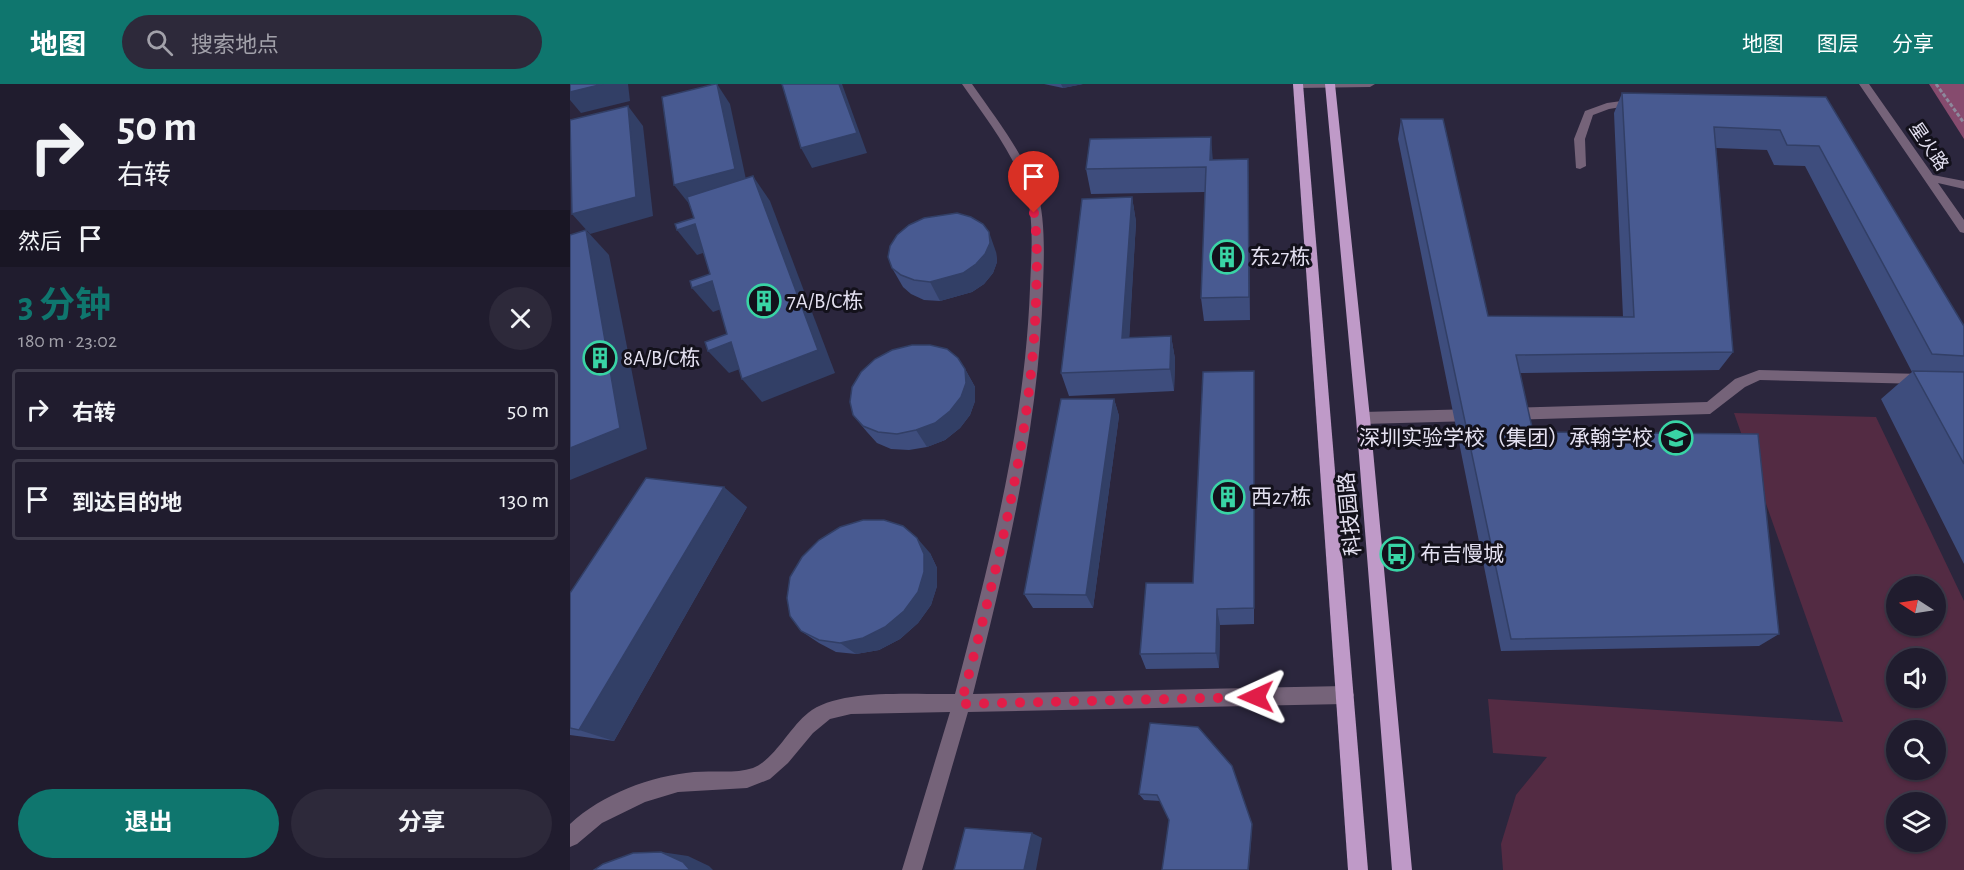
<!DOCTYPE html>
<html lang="zh">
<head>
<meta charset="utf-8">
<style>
	body { margin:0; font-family:"Alegreya Sans","Noto Sans SC",sans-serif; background:#2d293a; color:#f1f3f6; height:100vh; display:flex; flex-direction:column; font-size:22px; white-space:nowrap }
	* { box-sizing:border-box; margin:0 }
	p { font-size:20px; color:#a2a1aa }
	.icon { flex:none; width:33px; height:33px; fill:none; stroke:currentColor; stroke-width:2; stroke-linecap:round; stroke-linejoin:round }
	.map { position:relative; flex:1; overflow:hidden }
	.drawer { display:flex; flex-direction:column; background:#201c2e; width:570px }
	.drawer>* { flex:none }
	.banner { background:#201c2e; color:#f1f3f6; overflow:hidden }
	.needle { width:39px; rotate:282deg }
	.buttons { position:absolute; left:1316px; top:492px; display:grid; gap:12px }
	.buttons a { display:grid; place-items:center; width:60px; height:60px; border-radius:50%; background:#201c2e; box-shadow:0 2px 4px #0004,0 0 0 2px #3d3a4a; font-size:30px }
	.pin { position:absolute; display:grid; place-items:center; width:51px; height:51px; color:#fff; margin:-62px -26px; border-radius:50% 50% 50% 0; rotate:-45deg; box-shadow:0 0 6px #0007 }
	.pin .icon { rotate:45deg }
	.me { position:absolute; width:66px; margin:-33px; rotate:269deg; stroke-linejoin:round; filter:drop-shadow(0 0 4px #0008) }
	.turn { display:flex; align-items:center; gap:21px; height:126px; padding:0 18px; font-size:27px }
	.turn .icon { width:78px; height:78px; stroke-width:2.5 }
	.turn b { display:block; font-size:42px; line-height:51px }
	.then { display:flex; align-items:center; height:57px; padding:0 18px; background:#0003; gap:12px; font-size:22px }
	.round { display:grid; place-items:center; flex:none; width:63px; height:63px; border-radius:32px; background:#2d293a }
	.headline { display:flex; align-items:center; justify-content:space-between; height:102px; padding:0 18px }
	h1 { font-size:36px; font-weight:700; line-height:45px; color:#0f766e }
	.button { display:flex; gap:12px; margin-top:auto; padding:12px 18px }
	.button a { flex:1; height:69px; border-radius:36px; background:#0f766e; color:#fff; font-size:24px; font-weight:700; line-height:69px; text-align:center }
	.button a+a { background:#2d293a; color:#f1f3f6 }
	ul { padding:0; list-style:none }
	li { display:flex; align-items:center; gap:18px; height:81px; margin:0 12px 9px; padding:0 6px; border:3px solid #3d3a4a; border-radius:6px }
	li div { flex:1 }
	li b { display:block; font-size:22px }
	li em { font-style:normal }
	header { display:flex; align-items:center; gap:36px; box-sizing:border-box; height:84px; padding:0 30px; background:#0f766e; color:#fff }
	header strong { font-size:28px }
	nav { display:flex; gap:33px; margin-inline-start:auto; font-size:21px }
	.search { width:420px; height:54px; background:#2d293a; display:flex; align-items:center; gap:15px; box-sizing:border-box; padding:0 21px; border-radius:33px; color:#a2a1aa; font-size:22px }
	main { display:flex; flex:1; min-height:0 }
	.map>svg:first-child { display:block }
	.green { fill:#532b43; fill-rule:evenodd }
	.forest { fill:#864b6e }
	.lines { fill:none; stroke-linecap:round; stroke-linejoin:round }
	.path { stroke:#8d899c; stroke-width:3; stroke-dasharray:4 2; stroke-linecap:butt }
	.minor { fill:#756379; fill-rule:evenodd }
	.major { fill:#bf9ac8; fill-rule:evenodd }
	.wall { fill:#3e4d7d }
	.shaded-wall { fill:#323f66 }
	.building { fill:#485a91; stroke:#323f66; stroke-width:1.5 }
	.route { stroke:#e11d48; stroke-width:10; stroke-dasharray:0 18 }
	.labels { text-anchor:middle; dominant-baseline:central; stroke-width:6; stroke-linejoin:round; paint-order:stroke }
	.far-street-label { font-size:18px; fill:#e4e1f1; stroke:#13111b }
	.poi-label { font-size:21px; fill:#e4e1f1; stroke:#13111b; text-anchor:start }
	.street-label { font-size:21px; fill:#e4e1f1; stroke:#13111b }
</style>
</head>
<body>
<header>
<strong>地图</strong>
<div class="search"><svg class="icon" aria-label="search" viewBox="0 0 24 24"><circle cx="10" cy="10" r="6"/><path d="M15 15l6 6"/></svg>搜索地点</div>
<nav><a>地图</a><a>图层</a><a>分享</a></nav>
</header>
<main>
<section class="drawer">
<div class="banner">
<div class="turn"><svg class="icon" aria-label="right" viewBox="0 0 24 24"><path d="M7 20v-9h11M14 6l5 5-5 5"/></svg><div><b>50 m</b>右转</div></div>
<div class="then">然后<svg class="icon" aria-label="arrive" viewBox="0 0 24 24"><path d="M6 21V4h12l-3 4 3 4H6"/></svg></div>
</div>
<div class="headline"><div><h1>3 分钟</h1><p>180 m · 23:02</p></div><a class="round"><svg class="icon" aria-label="close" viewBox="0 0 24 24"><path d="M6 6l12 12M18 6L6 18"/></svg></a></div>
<ul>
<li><svg class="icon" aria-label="right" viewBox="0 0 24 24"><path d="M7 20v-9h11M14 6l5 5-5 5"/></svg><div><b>右转</b></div><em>50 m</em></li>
<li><svg class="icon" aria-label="arrive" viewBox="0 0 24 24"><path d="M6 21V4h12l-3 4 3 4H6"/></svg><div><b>到达目的地</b></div><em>130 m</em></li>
</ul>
<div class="button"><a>退出</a><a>分享</a></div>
</section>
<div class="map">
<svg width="1394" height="786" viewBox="0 0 1394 786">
	<rect width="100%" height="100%" fill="#2b263d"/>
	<path class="green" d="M1164,329L1306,333L1394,517V786H933L931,760L946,711L977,673L923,669L918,615L1273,638ZM1326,502H1365V542H1326ZM1326,574H1365V614H1326ZM1326,646H1365V686H1326ZM1326,718H1365V758H1326Z"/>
	<path class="forest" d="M1359,0H1394V55Z"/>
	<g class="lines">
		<path class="path" d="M1366,0L1394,39"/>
		<g class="minor">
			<path d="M392,0H402C425,33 451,66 466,104C476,131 474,175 473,203C469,343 437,475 403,610L775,602L781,605L784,611L781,617L775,620L398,628L352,786H332L380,628L281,630L260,635L243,649L218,679L200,695L177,704L108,708L75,718L32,739L7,760L0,763V740C32,710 81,692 124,688C143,686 165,690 183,684C204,676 220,643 238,629C268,604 345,611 385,610C420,476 455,343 460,204C461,174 465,134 455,105C442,67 415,33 392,0Z"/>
			<path d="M724,0H805L800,3L728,4Z"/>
			<path d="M1289,0H1299L1363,91L1394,97V105L1368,99L1394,136V149L1390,148Z"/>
			<path d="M1066,15L1070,16V20L1039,25L1023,31L1015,55L1016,82L1010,85L1006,84L1004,55L1015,27L1037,19Z"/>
			<path d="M1189,286L1394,291V301L1190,296L1175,303L1140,330L940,336L935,334L933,330L935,326L940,324L1137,318L1165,295Z"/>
			<path d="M904,325L909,327L911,331L909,335L904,337L793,340L788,338L786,334L788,330L793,328Z"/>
		</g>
		<g class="major">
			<path d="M723,0H733L798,786H778Z"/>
			<path d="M755,0H765L800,334L842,786H822L786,334Z"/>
		</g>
	</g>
	<g class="wall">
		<path d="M474,0H513L493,4Z"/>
		<path d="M1052,9L1256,13L1394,242V480L1311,315L1342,288L1235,82L1204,81L1197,66L1146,64L1163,268L1149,286L950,289L963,348L1209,550L1189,562L931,567L828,55L831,35L918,232L1053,233L1044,29Z"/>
		<path d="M678,75L680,236L634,237L631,214L635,108L521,110L516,85L643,76Z"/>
		<path d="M562,113L566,138L559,254L601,252L605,275L604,307L499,312L491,289Z"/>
		<path d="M426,168L427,178L423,189L414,200L402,208L370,217L354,216L341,210L333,203L322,184Z"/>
		<path d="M395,285L405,303V317L400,331L390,344L375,356L357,363L339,366L321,365L307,359L297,348L283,331Z"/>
		<path d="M684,310V540L650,541L649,584L576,585L570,570L623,499Z"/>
		<path d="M544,315L549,332L523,524H463L454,510Z"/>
		<path d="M177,423L44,657L0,651V509Z"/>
		<path d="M360,469L367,484V502L361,521L348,539L330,555L309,566L286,570L266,568L249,559L231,547Z"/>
		<path d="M580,639L682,745L599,736L590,717L574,716L569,710Z"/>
	</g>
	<g class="shaded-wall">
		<path d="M33,0H58L60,17L11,29L0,16V8Z"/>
		<path d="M147,0L160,20L178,105L120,121L104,101Z"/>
		<path d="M269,0H272L297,69L242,84L231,64Z"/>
		<path d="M491,0H513L493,4Z"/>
		<path d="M58,22L73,42L83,132L20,150L2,130Z"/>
		<path d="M641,53L643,78L640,76Z"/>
		<path d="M183,92L200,117L265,289L192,318L172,295Z"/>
		<path d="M562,113L566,138L558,277L552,254Z"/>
		<path d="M125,140L145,165L127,171L107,146Z"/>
		<path d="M16,146L39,171L77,365L0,396V364Z"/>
		<path d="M419,148L426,168L427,178L423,189L414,200L402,208L370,217L360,198Z"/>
		<path d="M142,197L162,221L143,228L122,204Z"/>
		<path d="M601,252L605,275L604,307L600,285Z"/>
		<path d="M161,258L181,281L159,289L138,267Z"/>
		<path d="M395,285L405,303V317L400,331L390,344L375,356L357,363L346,346Z"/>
		<path d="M544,315L549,332L523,524L516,511Z"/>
		<path d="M154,403L177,423L44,657L9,646Z"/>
		<path d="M347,454L360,469L367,484V502L361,521L348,539L330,555L309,566L286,570L270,559Z"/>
		<path d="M647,525L650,541L649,584L646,569Z"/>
		<path d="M682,740V745L679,786H678Z"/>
		<path d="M462,749L472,754L466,786H454Z"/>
		<path d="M91,768L118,772L139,782L143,786H120Z"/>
	</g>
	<g class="building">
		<path d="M0,0H33L0,8Z"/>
		<path d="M145,0H147L165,85L104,101L92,13Z"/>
		<path d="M212,0H269L287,49L231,64Z"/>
		<path d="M1052,9L1256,13L1394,242V272L1362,270L1249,62L1217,61L1210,46L1144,43L1163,268L946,271L963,348L1188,350L1209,550L941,555L831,35H873L918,232L1064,233Z"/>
		<path d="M58,22L66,113L2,130L0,36Z"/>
		<path d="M641,53L640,76L678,75L679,213L631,214L636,83L516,85L520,55Z"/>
		<path d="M183,92L248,266L172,295L161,258L138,267L135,258L157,250L142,197L122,204L120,197L140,190L125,140L107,146L105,140L124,134L117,113Z"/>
		<path d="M562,113L552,254L601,252L600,285L491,289L512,115Z"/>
		<path d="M387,129L401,133L413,140L419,148L420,159L415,170L406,180L393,189L360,198L344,196L331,191L322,184L318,173L320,162L327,151L339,141L354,134Z"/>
		<path d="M16,146L50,344L0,364V151Z"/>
		<path d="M342,261H360L377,265L388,274L395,285L396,299L391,313L380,327L365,339L346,346L327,350L308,348L293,342L283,331L280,318L282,303L291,288L305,275L322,266Z"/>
		<path d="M684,287V524L647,525L646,569L570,570L576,499H623L633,288Z"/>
		<path d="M1343,287L1394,288V380Z"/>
		<path d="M491,315H544L516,511L454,510Z"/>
		<path d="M76,394L154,403L9,646L0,644V509Z"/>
		<path d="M293,436H314L333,442L347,454L354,470V488L348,508L334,527L315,543L293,554L270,559L249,556L231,547L220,532L217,514L220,493L232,473L249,456L270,443Z"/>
		<path d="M580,639L628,643L662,682L682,740L678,786H592L599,736L587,711L569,710Z"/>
		<path d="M395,744L462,749L454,786H384Z"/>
		<path d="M91,768L113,778L120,786H24L33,780L63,769Z"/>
	</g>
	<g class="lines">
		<path class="route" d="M464,129C468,158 467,186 466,215C462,353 426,488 391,620L686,613"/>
	</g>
	<defs>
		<g id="building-ring" transform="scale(1.725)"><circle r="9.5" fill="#13111b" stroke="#39d4a5" stroke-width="1.5"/><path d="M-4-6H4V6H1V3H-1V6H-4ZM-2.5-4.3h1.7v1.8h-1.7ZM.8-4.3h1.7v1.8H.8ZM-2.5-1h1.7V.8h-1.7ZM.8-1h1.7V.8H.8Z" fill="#39d4a5"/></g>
		<g id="school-ring" transform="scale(1.725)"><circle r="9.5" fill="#13111b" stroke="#39d4a5" stroke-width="1.5"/><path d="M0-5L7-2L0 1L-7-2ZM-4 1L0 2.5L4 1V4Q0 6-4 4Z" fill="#39d4a5"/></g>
		<g id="bus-ring" transform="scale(1.725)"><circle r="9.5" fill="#13111b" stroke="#39d4a5" stroke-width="1.5"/><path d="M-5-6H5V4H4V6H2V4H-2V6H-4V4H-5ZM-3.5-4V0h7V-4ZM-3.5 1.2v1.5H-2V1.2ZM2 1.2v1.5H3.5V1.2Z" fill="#39d4a5"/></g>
	</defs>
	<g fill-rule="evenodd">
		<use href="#building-ring" x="657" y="173"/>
		<use href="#building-ring" x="194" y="217"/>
		<use href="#building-ring" x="30" y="274"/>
		<use href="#school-ring" x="1106" y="354"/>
		<use href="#building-ring" x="658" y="413"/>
		<use href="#bus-ring" x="827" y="470"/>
	</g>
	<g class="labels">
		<g class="far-street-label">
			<text transform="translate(1358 63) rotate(56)">星火路</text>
		</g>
		<g class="poi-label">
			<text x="680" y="173">东27栋</text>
			<text x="217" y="217">7A/B/C栋</text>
			<text x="53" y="274">8A/B/C栋</text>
			<text x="1083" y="354" text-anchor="end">深圳实验学校（集团）承翰学校</text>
			<text x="681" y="413">西27栋</text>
			<text x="850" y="470">布吉慢城</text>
		</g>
		<g class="street-label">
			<text transform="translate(780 430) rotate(-95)">科技园路</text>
		</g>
	</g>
</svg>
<div class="buttons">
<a><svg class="needle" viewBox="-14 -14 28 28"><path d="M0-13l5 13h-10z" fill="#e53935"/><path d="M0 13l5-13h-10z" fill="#a2a1aa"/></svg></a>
<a><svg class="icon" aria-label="sound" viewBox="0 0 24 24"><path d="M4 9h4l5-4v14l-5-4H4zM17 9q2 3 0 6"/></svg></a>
<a><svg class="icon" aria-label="search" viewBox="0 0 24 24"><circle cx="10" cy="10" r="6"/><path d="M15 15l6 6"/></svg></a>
<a><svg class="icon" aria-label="layers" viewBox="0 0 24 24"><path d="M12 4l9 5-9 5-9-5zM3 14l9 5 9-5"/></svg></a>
</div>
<div class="pin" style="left:464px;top:129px;background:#d93025"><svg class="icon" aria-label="arrive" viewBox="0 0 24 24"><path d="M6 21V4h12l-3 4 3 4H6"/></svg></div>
<svg class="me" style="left:686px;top:613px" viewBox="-20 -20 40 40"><path d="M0-17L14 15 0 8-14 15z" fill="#e11d48" stroke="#fff" stroke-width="4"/></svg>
</div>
</main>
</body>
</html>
